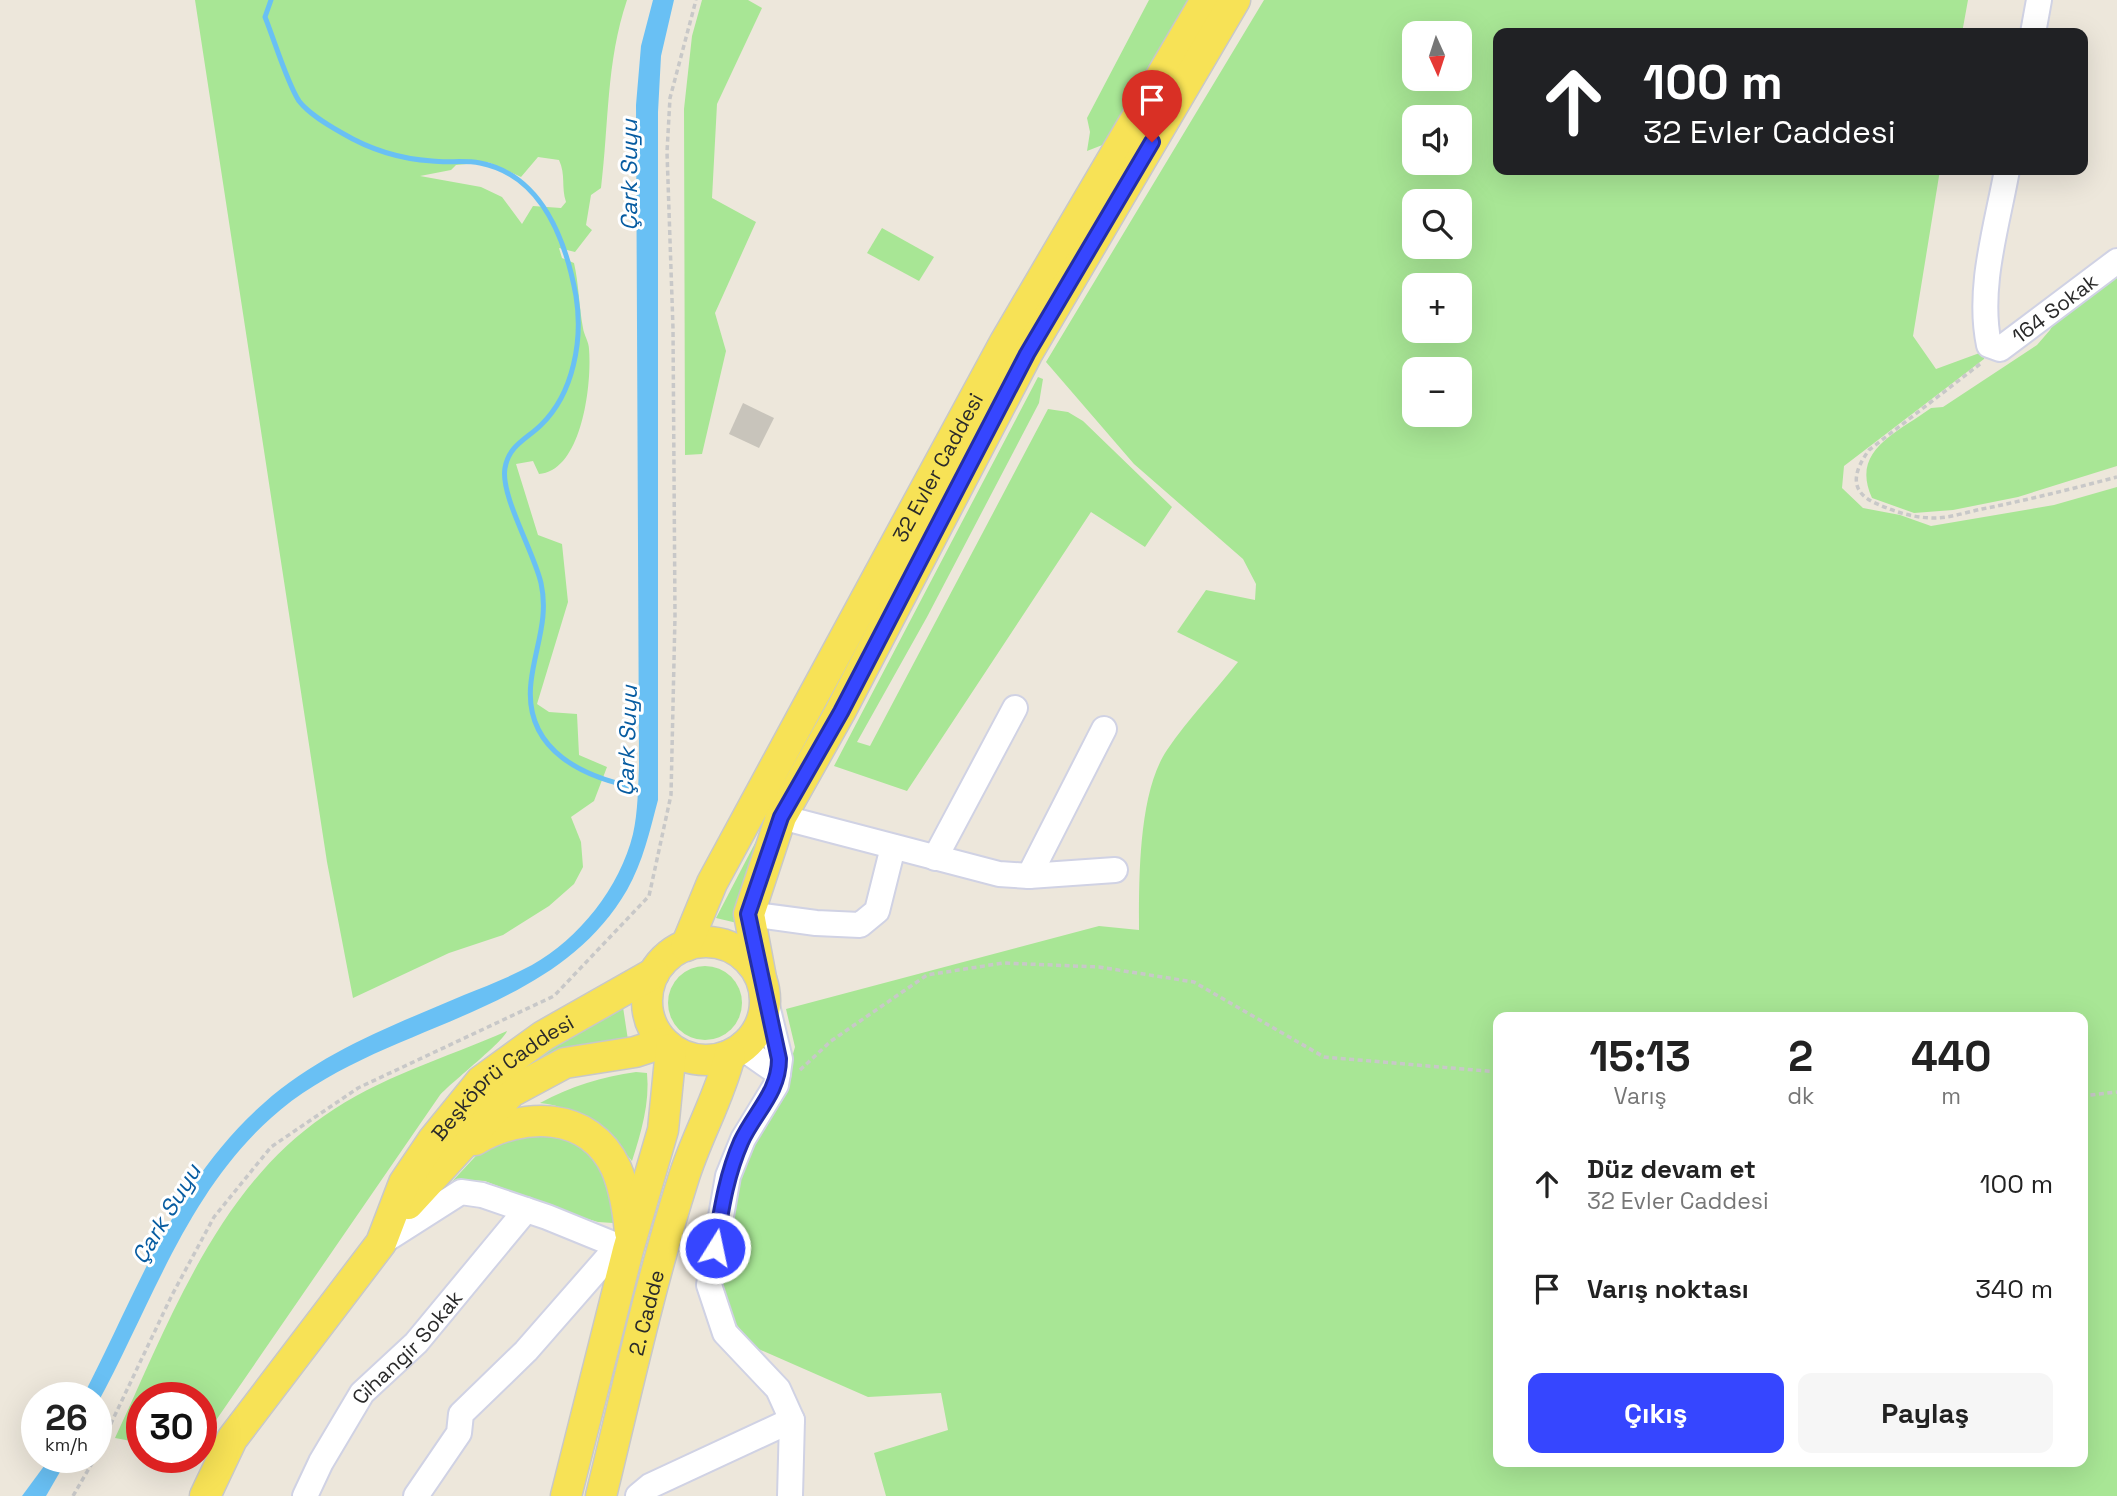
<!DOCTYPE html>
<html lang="tr">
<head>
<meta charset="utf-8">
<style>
	body { margin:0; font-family:"Space Grotesk",sans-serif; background:#f6f6f6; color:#222; height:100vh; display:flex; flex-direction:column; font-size:26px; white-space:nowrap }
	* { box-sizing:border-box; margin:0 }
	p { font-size:23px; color:#767676 }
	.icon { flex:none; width:38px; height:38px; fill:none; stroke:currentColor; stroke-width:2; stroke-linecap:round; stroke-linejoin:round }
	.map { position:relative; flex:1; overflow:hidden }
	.drawer { position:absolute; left:1493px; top:1012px; width:595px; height:455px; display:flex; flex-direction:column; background:#fff; border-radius:14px; box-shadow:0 7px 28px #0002 }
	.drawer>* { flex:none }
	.top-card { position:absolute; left:1493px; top:28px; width:595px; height:147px; border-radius:14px; box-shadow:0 7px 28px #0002; background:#202124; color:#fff; overflow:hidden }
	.needle { width:46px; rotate:177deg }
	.controls { position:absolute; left:1402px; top:21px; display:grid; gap:14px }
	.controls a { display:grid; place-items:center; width:70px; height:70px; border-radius:14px; background:#fff; box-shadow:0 7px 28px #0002; font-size:35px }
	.speed { position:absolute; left:21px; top:1382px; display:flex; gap:14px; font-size:35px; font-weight:700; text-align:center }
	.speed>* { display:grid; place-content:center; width:91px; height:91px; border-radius:50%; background:#fff; box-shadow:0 7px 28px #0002; line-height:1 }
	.speed small { font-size:18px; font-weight:400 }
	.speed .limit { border:10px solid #d22; background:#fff; color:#111 }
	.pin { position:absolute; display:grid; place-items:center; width:60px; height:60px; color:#fff; margin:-72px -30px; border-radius:50% 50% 50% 0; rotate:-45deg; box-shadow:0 0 7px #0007 }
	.pin .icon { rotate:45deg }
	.me { position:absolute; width:77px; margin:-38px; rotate:10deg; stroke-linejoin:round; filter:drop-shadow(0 0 5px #0008) }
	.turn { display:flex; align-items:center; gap:24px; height:147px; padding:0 35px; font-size:32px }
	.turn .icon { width:91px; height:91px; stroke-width:2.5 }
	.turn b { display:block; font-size:49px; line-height:60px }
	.eta { display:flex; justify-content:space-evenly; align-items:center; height:119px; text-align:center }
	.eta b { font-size:42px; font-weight:700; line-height:49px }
	.cta { display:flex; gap:14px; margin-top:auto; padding:14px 35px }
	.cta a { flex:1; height:80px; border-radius:14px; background:#3646ff; color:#fff; font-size:28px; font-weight:700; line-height:80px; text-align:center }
	.cta a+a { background:#f6f6f6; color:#222 }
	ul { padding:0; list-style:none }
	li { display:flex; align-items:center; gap:21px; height:105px; padding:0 35px }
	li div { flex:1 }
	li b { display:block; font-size:26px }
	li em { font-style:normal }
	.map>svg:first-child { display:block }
	.green { fill:#a8e695; fill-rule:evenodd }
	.water { fill:#69c0f4 }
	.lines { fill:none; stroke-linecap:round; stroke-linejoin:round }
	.stream { stroke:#69c0f4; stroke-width:5 }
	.building { fill:#c8c4bb }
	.minor-casing { stroke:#d0d2e4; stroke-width:28 }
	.major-casing { stroke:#c8c8c8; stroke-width:33 }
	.path { stroke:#c8c8c8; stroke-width:3.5; stroke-dasharray:5 3.5; stroke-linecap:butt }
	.minor { stroke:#fff; stroke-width:24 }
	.major { stroke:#f7e256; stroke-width:30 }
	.route-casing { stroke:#232ea6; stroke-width:18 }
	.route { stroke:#3646ff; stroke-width:12 }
	.labels { text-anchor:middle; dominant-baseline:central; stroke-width:6; stroke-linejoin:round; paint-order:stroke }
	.street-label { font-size:21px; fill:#2a2a2a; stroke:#fff }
	.water-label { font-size:23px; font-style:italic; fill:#075ca1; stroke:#fff }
</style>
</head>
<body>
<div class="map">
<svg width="2117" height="1496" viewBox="0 0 2117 1496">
	<rect width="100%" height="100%" fill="#ede7db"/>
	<g class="green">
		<path d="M195,0H627C606,62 609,124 601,188L591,195L586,225L592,230L575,252L559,248L562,258L574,263C579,285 579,307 583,328C584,335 589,342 589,349C592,384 582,471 539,474L533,461L516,464L538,535L562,544L568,602L537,704L549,712L577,714L579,755L607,767L594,801L571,817L581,842L583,867L574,884L549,906L503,935L449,953L353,998L327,862ZM538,157L559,160C566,175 561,187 566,202L561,208L533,206L522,224L502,197L481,187L420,176L451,170L456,165L488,162L521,177Z"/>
		<path d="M702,0H748L762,8L717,104L712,198L756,222L715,313L726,351L702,454L685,455L684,109L692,36Z"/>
		<path d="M1149,0H1191L1105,144L1087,151L1090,132L1087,118Z"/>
		<path d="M1264,0H1968L1962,33H1498V170H1940L1913,336L1936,369L1985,351L1984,359L1844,466L1842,488L1863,508L1900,515L1931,526L2054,505L2117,487V1496H886L874,1453L948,1430L941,1393L868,1397L754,1347L733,1320L723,1293L717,1260L743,1165L781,1094L795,1047L786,1009L1099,926L1139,930C1139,880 1138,793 1167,750C1188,719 1215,691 1238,662L1177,632L1206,590L1255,600L1256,584L1243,559L1134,464L1046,362ZM1414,33H1460V79H1414ZM1414,117H1460V163H1414ZM1414,201H1460V247H1414ZM1414,285H1460V331H1414ZM1414,369H1460V415H1414ZM1498,1017H2082V1461H1498Z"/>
		<path d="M882,228L934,257L919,281L867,253Z"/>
		<path d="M2117,270V466L2018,497L1953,510L1914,513L1872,498C1850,450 1897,433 1931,408L1943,407L2037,345L2050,330L2066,302Z"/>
		<path d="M1038,377L1043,379L1039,403L927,617L857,742L870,746L1048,409L1068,412L1083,421L1172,507L1145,547L1091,512L907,791L834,766Z"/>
		<path d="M851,659L854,661L737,923L716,918Z"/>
		<circle cx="705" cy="1003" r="37"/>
		<path d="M623,1007L628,1040L600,1044L440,1143L535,1058Z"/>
		<path d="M507,1031C504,1041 452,1082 440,1095L201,1442V1398H142V1443L115,1438C168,1325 216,1190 324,1116C379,1077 446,1058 507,1031Z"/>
		<path d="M636,1072L647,1073C650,1103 641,1133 632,1161C607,1129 581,1108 540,1103C571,1086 602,1077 636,1072Z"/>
		<path d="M561,1133L596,1154L617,1209L613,1223L598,1222L561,1211L485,1181L470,1180L446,1188L486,1145L502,1135Z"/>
	</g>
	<g class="water">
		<path d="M653,0H674L661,56L658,112V800C650,830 643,862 627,890C551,1021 377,1022 271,1118C186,1194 150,1308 96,1406V1398H82C136,1295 174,1182 264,1103C321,1052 394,1025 464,995C486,986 510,977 532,965C579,939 620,887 633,834C638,812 638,788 639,766L636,105L641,46Z"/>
		<path d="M50,1458H68L46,1496H22Z"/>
	</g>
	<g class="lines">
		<path class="stream" d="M271,0L265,17C274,39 287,83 299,101C309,114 328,125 342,133C369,149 400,159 432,161C448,163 464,160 480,163C542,175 566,241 576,296C583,339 574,393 541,425C527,439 509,445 505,468C500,495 534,552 541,583C549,619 535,647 531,682C523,752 586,779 644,789"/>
	</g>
	<path class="building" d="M743,403L774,418L759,448L729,434Z"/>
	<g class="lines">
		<g class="minor-casing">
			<g id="minor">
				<path d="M2033,33L2039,0"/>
				<path id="s1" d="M2007,170C1997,226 1977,288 1989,345L2000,349L2117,261"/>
				<path d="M781,817L999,874L1029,876L1115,870"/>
				<path d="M935,858L1015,708"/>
				<path d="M1029,876L1104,729"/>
				<path d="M749,914L816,923L860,925L877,911L893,847"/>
				<path d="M765,997L780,1059L778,1073"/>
				<path d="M742,1048L778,1073L776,1085L743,1139L728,1176L709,1285L725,1333L778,1389L792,1420L790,1496"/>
				<path d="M381,1243L461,1192L482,1195L547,1217L628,1250"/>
				<path id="s2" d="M305,1496L321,1462L362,1393L416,1343L526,1210"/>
				<path d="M416,1496L459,1433L461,1414L526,1351L617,1247"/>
				<path d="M638,1496L650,1486L792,1420"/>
			</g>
		</g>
		<g class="major-casing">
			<g id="major">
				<circle cx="706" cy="1001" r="59"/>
				<path id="s3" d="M686,946L712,883L1005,342L1206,0"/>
				<path d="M761,978L749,914L781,817L840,712L1027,354L1235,0"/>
				<path d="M475,1140C522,1112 589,1110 616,1168C625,1189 628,1211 630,1232"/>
				<path d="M408,1204L511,1092L565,1063L635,1052L663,1043"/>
				<path id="s4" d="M205,1496L232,1439L381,1243L404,1183L433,1140L481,1081L543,1036L654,973"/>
				<path d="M566,1496L628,1250L663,1130L671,1049"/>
				<path id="s5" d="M601,1496C627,1390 650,1284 683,1180C696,1137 719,1099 730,1055"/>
			</g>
		</g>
		<g class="path">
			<path d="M1980,364L1869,450C1856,468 1847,489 1873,502C1892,511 1913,518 1934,518C1950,518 1967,512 1982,509C2027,500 2072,489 2117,477"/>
			<path d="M800,1070L831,1041L927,975L1003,963L1099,967L1194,982L1324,1057L1498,1072"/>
			<path d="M2082,1096L2117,1092"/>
			<path d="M96,1455L172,1295L214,1217L271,1147L358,1088L554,996L649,896L671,795L675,616L673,328L667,152L670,98L696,0"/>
			<path d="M73,1496L95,1458"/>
		</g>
		<use href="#minor" class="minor"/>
		<use href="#major" class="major"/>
	</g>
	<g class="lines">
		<g class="route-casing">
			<path id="route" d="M715,1248C721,1212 726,1176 741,1142C754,1113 779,1093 779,1059L748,914L781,817L841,712L1027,354L1152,142"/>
		</g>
		<use href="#route" class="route"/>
	</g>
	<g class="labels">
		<g class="street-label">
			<text stroke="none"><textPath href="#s1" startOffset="257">164 Sokak</textPath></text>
			<text stroke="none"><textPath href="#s3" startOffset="541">32 Evler Caddesi</textPath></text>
			<text stroke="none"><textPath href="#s4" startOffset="520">Beşköprü Caddesi</textPath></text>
			<text stroke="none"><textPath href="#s5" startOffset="189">2. Cadde</textPath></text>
			<text stroke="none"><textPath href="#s2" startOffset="182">Cihangir Sokak</textPath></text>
		</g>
		<g class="water-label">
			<text transform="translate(629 175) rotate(-90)">Çark Suyu</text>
			<text transform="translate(627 741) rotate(-88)">Çark Suyu</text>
			<text transform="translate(166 1214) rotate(-59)">Çark Suyu</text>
		</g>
	</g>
</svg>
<div class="controls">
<a><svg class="needle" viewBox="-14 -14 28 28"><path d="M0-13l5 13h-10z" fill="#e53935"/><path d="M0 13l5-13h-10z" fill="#767676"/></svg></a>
<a><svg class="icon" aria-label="sound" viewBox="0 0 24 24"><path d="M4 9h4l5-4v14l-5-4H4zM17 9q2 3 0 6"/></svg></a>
<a><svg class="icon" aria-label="search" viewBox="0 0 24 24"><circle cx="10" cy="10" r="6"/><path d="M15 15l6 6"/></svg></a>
<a>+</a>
<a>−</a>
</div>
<div class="speed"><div>26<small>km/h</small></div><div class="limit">30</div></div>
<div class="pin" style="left:1152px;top:142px;background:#d93025"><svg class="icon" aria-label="arrive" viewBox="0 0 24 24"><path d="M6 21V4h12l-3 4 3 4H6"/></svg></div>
<svg class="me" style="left:715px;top:1248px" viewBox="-20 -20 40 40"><circle r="17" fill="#3646ff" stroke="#fff" stroke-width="3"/><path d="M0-11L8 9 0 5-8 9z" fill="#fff"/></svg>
<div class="top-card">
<div class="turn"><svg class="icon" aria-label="ahead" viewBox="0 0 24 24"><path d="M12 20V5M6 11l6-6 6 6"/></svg><div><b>100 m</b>32 Evler Caddesi</div></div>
</div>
<section class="drawer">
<div class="eta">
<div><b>15:13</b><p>Varış</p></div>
<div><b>2</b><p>dk</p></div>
<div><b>440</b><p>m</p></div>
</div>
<ul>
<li><svg class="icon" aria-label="ahead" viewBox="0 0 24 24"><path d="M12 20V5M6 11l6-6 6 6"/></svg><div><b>Düz devam et</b><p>32 Evler Caddesi</p></div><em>100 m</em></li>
<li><svg class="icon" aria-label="arrive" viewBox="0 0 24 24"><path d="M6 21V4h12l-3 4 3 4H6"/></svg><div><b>Varış noktası</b></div><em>340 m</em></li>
</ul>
<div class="cta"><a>Çıkış</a><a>Paylaş</a></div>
</section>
</div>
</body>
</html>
